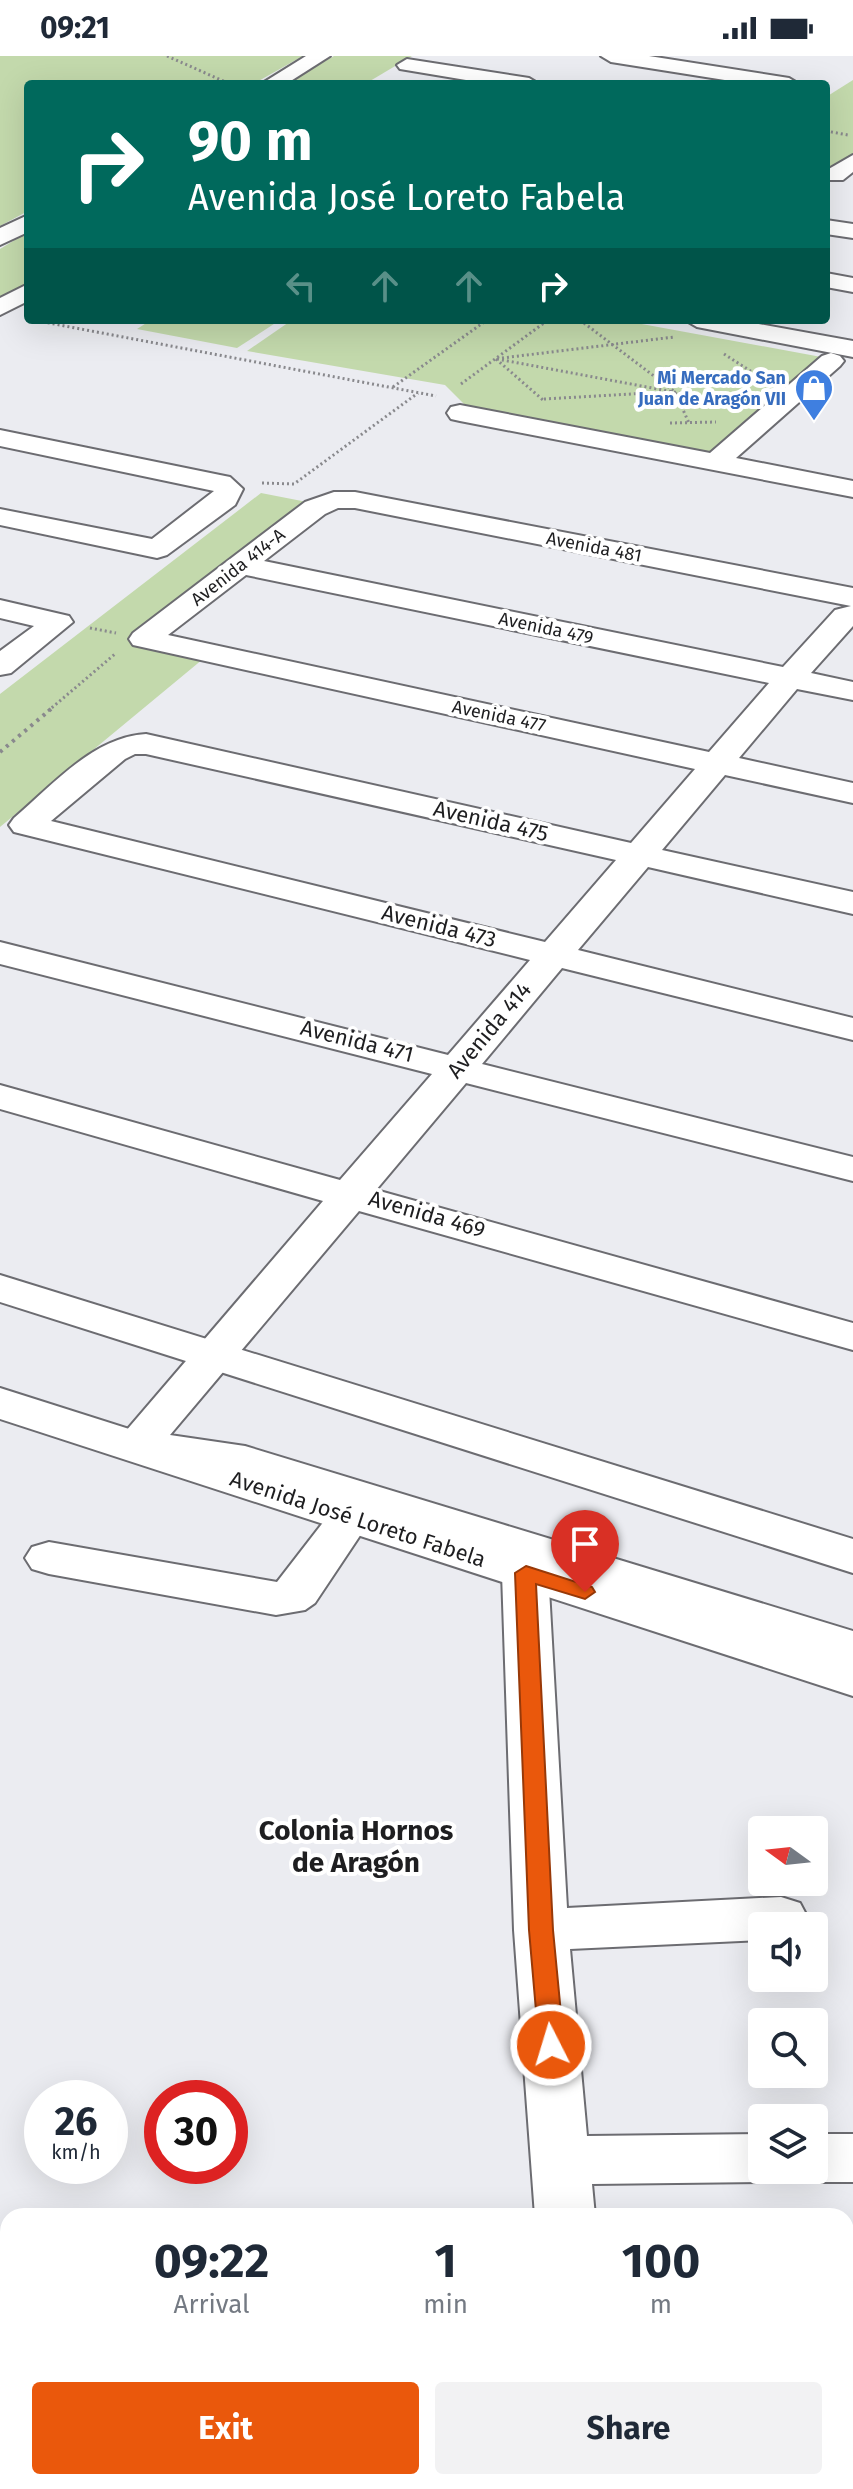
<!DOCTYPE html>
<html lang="en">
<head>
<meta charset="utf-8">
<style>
	body { margin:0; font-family:"Fira Sans",sans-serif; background:#f2f2f3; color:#1f2937; height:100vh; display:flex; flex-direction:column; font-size:30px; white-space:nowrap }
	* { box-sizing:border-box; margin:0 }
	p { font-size:26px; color:#747a83 }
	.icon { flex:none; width:44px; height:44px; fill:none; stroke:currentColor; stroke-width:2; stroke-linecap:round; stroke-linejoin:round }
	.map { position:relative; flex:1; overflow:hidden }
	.panel { position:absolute; left:0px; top:2152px; width:854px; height:282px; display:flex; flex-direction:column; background:#fff; border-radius:24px 24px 0 0; box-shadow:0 8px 32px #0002 }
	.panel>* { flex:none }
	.top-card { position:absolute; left:24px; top:24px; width:806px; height:244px; border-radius:8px; box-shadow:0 8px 32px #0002; background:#00695c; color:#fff; overflow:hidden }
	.needle { width:52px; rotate:285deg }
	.buttons { position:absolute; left:748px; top:1760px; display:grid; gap:16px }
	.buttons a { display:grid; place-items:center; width:80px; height:80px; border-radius:8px; background:#fff; box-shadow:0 8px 32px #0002; font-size:40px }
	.speed { position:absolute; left:24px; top:2024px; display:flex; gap:16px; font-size:40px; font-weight:700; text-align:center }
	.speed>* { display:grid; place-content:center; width:104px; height:104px; border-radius:50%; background:#fff; box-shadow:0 8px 32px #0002; line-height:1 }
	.speed small { font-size:20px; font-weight:400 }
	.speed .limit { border:12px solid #d22; background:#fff; color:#111 }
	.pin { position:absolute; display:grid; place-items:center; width:68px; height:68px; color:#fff; margin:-82px -34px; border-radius:50% 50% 50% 0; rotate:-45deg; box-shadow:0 0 8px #0007 }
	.pin .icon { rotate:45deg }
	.me { position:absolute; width:88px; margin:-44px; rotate:355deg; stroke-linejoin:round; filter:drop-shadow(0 0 6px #0008) }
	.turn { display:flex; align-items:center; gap:28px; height:168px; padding:0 32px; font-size:36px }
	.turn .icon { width:104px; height:104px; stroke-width:2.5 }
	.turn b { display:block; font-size:56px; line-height:68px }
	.lanes { display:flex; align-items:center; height:76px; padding:0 32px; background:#0003; justify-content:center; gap:40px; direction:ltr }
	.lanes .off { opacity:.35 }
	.eta { display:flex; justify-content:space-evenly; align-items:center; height:136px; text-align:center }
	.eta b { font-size:48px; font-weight:700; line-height:56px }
	.button { display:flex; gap:16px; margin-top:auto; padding:16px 32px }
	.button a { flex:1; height:92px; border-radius:8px; background:#ea580c; color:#fff; font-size:32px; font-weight:700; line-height:92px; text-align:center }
	.button a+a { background:#f2f2f3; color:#1f2937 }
	.status { display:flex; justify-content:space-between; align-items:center; height:56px; padding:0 40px; background:#fff; direction:ltr }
	.status svg { height:22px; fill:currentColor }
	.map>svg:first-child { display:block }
	.green { fill:#c3d9ac }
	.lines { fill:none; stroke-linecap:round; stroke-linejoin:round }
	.minor-casing { stroke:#6c6c71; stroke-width:4 }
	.major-casing { stroke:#6c6c71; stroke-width:4 }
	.path-far1 { stroke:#89898d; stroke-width:3; stroke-dasharray:2 3; stroke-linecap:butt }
	.path { stroke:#89898d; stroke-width:4; stroke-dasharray:3 5; stroke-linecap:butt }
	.minor { fill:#fff; fill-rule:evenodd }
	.major { fill:#fff; fill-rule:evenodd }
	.route { fill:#ea580c; stroke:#983908; stroke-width:2 }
	.labels { text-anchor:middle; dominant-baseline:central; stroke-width:8; stroke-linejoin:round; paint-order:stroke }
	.far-shop-label { font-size:18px; font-weight:bold; fill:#366cbe; stroke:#fff; text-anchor:end }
	.far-street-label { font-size:18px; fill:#1e1e20; stroke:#fff }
	.street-label { font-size:22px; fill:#1e1e20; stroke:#fff }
	.near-neighbourhood-label { font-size:28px; font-weight:bold; fill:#1e1e20; stroke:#fff }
</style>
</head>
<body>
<div class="status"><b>09:21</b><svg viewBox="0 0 49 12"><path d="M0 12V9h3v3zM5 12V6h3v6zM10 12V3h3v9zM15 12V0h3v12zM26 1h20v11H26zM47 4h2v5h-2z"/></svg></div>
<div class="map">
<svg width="853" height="2433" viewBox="0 0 853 2433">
	<rect width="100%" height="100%" fill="#ebecf1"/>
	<g class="green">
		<path d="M0,0H303L253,28H28V155L0,170Z"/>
		<path d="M334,0H412L365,28H286Z"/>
		<path d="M853,24V101L826,120V41Z"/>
		<path d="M28,176V229L0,246V193Z"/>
		<path d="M151,264H280L237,292L137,273Z"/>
		<path d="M292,264H620L843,305L734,403L469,353L445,329L247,295Z"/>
		<path d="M261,437L307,446L130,586L203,603L0,771V638Z"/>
	</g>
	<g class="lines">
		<g class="minor-casing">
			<g id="minor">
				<path d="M306,0H330L286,28H261Z"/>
				<path d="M601,0H649L789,22L799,28H750L611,6Z"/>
				<path d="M407,3L529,22L539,28H490L400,13L397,9Z"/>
				<path d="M853,99V116L843,124H827V114Z"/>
				<path d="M28,159V176L0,189V172Z"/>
				<path d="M826,164L853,168V182L826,178Z"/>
				<path d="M826,217L853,222V236L826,231Z"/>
				<path d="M28,228V245L0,259V242Z"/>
				<path d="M685,264H737L853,285V301L697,271Z"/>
				<path d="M831,297L840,300L844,305L840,310L736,402L853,425V441L460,365L451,363L447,357L451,351L460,349L710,397L822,300Z"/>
				<path d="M0,374L220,419L230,421L243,433L235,449L167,499L157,502L0,469V453L152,483L214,435L0,390Z"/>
				<path d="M334,436H355L853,532V570L811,617L853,626V644L797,633L739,702L853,727V747L725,719L662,794L853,836V858L648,811L578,894L853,962V984L562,912L482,1008L853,1101V1125L466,1027L376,1134L853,1267V1294L359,1155L170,1379L245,1390L853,1575V1609L548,1515L567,1852L781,1841L800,1847L808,1862L804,1870H762V1884L570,1893L587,2080L762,2078V2114H785L783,2119L762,2126L592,2128L595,2160H535L514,1874L502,1517L514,1504L373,1460L315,1547L305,1554L276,1559L49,1518L32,1513L25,1502L32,1491L49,1486L277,1526L335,1451L339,1450L226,1414L120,1400L113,1390L323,1145L0,1053V1029L340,1124L432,1018L0,908V886L448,999L530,904L14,776L9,769L14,762C53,729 93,681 146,678L631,787L695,713L133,589L129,583L133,577L305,446ZM338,452H355L851,550L835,554L783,611L264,505L325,458ZM246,519L769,627L709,696L168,579ZM135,698H146L616,804L545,886L51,765L125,703Z"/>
				<path d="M0,544L69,560L73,566L11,617L0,619V595L34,570L0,562Z"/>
				<path d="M814,2078H853V2126H814L793,2119L791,2114H814Z"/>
				<path d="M146,2426H210L213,2433H149Z"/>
				<path d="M241,2426H306L303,2433H238Z"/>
				<path d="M460,2426H526L523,2433H457Z"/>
			</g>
		</g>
		<g class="major-casing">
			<g id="major">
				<path d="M0,1219L853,1483V1517L0,1246Z"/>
				<path d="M0,1332L853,1603V1640L0,1363Z"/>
			</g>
		</g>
		<g class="path-far1">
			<path d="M167,0L230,28"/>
			<path d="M826,75L848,79"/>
			<path d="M33,264L436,340"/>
			<path d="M580,264L675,336L689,367"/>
			<path d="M724,298L766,325"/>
			<path d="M502,302L674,281"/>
			<path d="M496,303L543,344"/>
			<path d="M497,303L738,348"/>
			<path d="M461,328L548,264"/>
			<path d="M393,331L487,264"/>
			<path d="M544,343L666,336"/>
			<path d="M670,367L716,366"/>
			<path d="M262,427L294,428L418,337"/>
			<path d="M90,572L116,577"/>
			<path d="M48,655L115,598"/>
		</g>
		<path class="path" d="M0,696L51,653"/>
		<use href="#minor" class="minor"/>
		<use href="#major" class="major"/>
	</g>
	<path class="route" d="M526,1510L592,1531L595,1536L585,1543L536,1528L553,1874L564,1989L560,1996L551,1999L543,1996L539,1989L529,1874L515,1517Z"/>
	<defs>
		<g id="shop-pin" transform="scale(2)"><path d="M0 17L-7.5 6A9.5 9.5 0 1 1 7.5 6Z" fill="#3f7fe0" stroke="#fff"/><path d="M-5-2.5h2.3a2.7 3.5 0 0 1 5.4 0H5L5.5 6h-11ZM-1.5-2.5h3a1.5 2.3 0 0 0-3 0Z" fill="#fff"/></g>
	</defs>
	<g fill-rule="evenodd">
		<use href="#shop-pin" x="814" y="332"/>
	</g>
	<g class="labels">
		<g class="far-shop-label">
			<text x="786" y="322">Mi Mercado San<tspan x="786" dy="21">Juan de Aragón VII</tspan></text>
		</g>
		<g class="far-street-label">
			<text transform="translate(594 491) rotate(11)">Avenida 481</text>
			<text transform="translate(238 511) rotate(-38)">Avenida 414-A</text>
			<text transform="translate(546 572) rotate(12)">Avenida 479</text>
			<text transform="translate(499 660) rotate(12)">Avenida 477</text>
		</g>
		<g class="street-label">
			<text transform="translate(491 765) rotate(13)">Avenida 475</text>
			<text transform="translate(439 870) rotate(14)">Avenida 473</text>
			<text transform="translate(489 974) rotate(-50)">Avenida 414</text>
			<text transform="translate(357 985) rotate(14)">Avenida 471</text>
			<text transform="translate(427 1158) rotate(16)">Avenida 469</text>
			<text transform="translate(358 1463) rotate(18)">Avenida José Loreto Fabela</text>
		</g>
		<g class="near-neighbourhood-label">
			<text x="356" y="1774">Colonia Hornos<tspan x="356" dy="32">de Aragón</tspan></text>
		</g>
	</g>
</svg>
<div class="buttons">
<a><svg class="needle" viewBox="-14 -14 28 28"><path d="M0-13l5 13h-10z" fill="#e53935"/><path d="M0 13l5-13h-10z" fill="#747a83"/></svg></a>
<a><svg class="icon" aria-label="sound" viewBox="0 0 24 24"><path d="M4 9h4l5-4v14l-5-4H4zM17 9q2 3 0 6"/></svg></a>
<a><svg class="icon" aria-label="search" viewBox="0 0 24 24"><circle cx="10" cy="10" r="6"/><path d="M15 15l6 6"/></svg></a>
<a><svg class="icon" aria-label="layers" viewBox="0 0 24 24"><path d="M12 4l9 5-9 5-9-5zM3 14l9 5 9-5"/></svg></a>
</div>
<div class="speed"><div>26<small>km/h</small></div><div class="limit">30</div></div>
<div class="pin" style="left:585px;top:1536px;background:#d93025"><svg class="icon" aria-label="arrive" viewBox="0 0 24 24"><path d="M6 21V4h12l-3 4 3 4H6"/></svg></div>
<svg class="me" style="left:551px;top:1989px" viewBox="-20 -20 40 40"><circle r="17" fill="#ea580c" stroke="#fff" stroke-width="3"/><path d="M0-11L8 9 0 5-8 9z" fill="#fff"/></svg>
<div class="top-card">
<div class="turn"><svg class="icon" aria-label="right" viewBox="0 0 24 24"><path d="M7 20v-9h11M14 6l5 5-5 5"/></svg><div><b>90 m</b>Avenida José Loreto Fabela</div></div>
<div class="lanes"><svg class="icon off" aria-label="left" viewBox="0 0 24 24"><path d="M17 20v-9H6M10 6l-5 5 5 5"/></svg><svg class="icon off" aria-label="ahead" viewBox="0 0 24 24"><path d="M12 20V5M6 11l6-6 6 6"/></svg><svg class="icon off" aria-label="ahead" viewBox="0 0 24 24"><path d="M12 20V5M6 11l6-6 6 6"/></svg><svg class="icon" aria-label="right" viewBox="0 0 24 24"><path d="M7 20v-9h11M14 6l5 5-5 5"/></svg></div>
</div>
<section class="panel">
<div class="eta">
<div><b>09:22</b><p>Arrival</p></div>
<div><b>1</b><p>min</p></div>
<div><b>100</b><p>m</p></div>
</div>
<div class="button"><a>Exit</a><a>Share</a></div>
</section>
</div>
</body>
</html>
